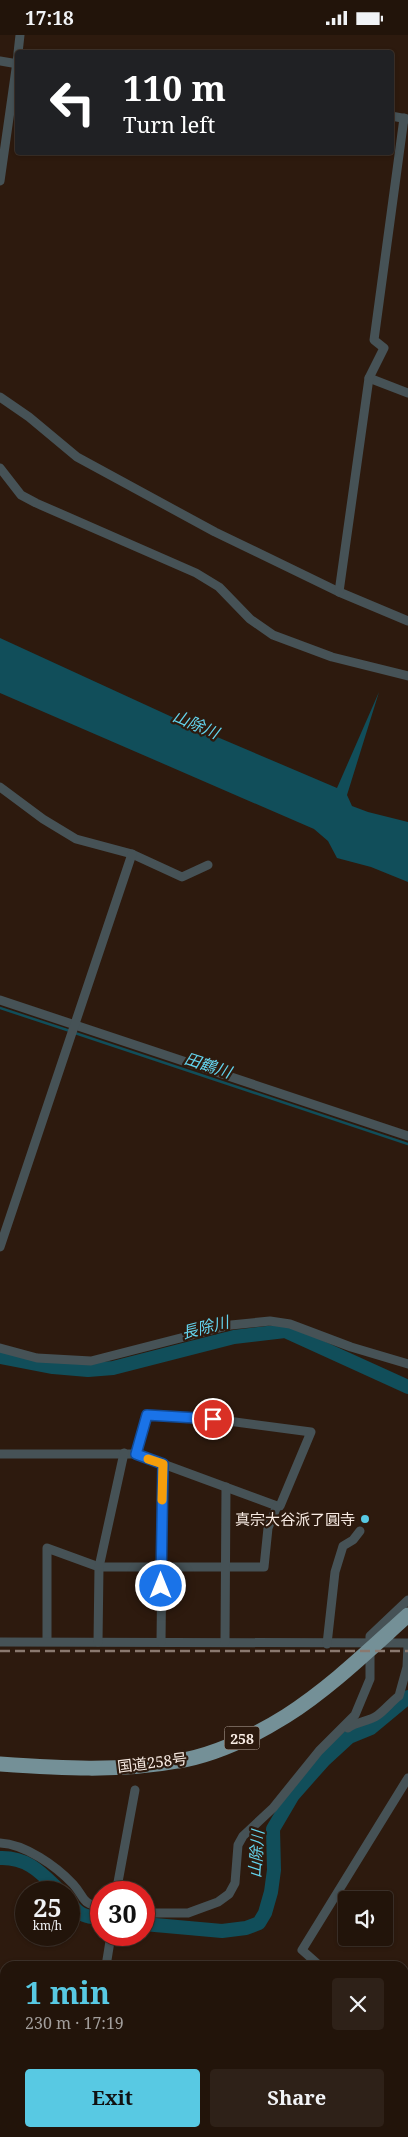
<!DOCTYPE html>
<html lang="en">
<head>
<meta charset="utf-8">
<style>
	body { margin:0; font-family:"Noto Serif","Noto Sans JP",serif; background:#2e2118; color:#f1f3f6; height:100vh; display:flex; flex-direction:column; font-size:19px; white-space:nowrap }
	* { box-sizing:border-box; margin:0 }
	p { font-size:16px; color:#a29e9c }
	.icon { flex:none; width:28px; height:28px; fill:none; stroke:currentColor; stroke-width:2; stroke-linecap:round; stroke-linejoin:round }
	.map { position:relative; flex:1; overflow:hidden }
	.panel { position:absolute; left:0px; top:1926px; width:409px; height:176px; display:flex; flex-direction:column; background:#22140a; border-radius:15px 15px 0 0; box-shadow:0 1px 4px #0004,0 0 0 1px #3f332b }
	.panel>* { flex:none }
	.guide { position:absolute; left:15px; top:15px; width:379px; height:105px; border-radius:5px; box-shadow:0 1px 4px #0004,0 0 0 1px #3f332b; background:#202124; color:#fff; overflow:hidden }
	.buttons { position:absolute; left:338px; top:1856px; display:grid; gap:10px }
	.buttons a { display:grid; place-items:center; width:55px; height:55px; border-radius:5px; background:#22140a; box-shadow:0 1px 4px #0004,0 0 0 1px #3f332b; font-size:25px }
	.speed { position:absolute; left:15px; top:1846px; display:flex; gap:10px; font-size:25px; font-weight:700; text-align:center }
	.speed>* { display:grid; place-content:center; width:65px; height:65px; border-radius:50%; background:#22140a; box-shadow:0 1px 4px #0004,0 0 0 1px #3f332b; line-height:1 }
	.speed small { font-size:12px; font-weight:400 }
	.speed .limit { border:8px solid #d22; background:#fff; color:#111 }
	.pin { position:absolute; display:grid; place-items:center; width:42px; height:42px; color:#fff; margin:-21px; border:2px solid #fff; border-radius:50%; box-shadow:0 1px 5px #0007 }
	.me { position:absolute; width:55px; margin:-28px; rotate:0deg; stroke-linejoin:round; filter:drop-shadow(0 0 4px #0008) }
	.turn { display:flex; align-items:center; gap:18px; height:105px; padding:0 25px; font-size:22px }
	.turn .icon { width:65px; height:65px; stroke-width:2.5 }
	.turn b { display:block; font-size:35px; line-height:42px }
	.round { display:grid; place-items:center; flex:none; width:52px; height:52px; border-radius:5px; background:#2e2118 }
	.summary { display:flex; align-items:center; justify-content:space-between; height:85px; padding:0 25px }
	h1 { font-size:30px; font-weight:700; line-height:38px; color:#58c9e3 }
	.button { display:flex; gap:10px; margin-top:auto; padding:10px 25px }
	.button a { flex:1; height:58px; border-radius:5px; background:#58c9e3; color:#111; font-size:20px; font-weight:700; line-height:58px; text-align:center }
	.button a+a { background:#2e2118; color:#f1f3f6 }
	.status { display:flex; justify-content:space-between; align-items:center; height:35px; padding:0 25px; background:#22140a; direction:ltr }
	.status svg { height:14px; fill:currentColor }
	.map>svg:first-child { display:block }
	.water { fill:#114e5a }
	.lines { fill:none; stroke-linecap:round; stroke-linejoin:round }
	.stream { stroke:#114e5a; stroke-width:2.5 }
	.river { stroke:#114e5a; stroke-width:14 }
	.minor { stroke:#465256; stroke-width:9 }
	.trunk { stroke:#749097; stroke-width:15 }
	.rail { stroke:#8a796f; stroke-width:2.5; stroke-dasharray:10 5; stroke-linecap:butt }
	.route-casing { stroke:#114b97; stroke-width:12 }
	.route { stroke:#1a73e8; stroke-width:9 }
	.slow { stroke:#f59e0b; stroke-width:9 }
	.poi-dot { fill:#58c9e3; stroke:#2d1a0e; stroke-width:2 }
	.labels { text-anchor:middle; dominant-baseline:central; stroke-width:4.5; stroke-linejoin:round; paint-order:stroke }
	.shield { fill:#2d1a0e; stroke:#bbaca3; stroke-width:1 }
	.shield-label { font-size:14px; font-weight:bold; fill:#f8ebe3 }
	.poi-label { font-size:15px; fill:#f8ebe3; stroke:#2d1a0e; text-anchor:end }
	.street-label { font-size:15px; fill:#f8ebe3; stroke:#2d1a0e }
	.water-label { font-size:16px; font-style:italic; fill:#64d4ee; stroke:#2d1a0e }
</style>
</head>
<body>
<div class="status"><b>17:18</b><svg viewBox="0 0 49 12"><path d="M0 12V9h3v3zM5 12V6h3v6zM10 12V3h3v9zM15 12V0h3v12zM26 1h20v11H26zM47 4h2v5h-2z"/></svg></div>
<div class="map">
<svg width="408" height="2102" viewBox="0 0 408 2102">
	<rect width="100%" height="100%" fill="#2d1a0e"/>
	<path class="water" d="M0,603L196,693L337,753L379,657L347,760L352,771L368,777L408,787V847L371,832L337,823L328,806L314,794L0,658Z"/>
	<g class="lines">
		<g class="stream">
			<path d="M0,973L70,996"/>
			<path d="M75,998L408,1109"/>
		</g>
		<g class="river">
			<path d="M0,1322L53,1332L88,1335L113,1333L234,1302L285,1296L408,1352"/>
			<path d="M0,1823C29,1822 42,1839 62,1858"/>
			<path d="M69,1865C77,1880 85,1882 101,1883"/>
			<path d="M144,1889L222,1896L246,1893L259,1888L265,1878L271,1857L274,1835L273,1794L293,1760L324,1725L349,1702L371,1693L408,1662"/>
		</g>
		<g class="minor">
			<path d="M18,18L20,0"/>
			<path d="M0,26L18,29"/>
			<path d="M391,81L408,84"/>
			<path d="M0,146L18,20"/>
			<path d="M369,343L408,358"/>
			<path d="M0,362L29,382L77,422L215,497L339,557L408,586"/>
			<path d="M0,433L21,460L36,468L196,538L219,552L250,584L273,600L332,622L408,641"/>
			<path d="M339,557L369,343L384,313L374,305L404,83"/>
			<path d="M0,752L43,784L76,804L132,819L182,842L208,830"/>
			<path d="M0,965L408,1101"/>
			<path d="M0,1212L132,819"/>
			<path d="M0,1313L37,1323L91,1326L231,1290L270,1286L290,1289L351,1312L408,1329"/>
			<path d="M0,1419H136L277,1471H280L311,1397L213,1384L147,1380L136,1419"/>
			<path d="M47,1606V1513L99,1532H264L268,1493L277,1471"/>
			<path d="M0,1607L408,1608"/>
			<path d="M98,1607L99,1532L124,1418"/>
			<path d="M161,1607L163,1429"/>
			<path d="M225,1607L226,1452"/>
			<path d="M327,1609L335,1537L343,1511L353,1505L360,1496"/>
			<path d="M348,1693C357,1686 369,1687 378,1680C386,1674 391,1667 399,1661L407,1632L408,1610"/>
			<path d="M0,1808C25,1809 56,1831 73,1849C85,1862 81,1869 101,1872"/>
			<path d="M116,1858L135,1755"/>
			<path d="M144,1878H188L218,1867L229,1859L235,1848L238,1810L243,1801L273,1773L319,1716L355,1680L370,1644V1601L408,1565"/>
			<path d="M106,1931L111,1900"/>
			<path d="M320,1931L302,1915L408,1743"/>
			<path d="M404,1946L408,1944"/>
			<path d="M0,1955L5,1954"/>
			<path d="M404,2075L408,2074"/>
			<path d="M325,2102L335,2098"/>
		</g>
		<path class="trunk" d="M0,1729C58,1733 120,1737 178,1726C214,1720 254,1701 286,1681C330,1653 369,1615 408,1580"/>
		<path class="rail" d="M0,1616H408"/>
	</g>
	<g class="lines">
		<g class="route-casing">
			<path id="route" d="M161,1551L163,1429L136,1419L147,1380L213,1384"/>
		</g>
		<use href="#route" class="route"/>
		<path class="slow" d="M148,1424L163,1429L162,1465"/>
	</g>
	<circle class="poi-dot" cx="365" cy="1484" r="5"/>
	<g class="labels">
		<rect class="shield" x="224.5" y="1691.5" width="35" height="23" rx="4"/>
		<g class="shield-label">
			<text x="242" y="1703">258</text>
		</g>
		<g class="poi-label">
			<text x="355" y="1484">真宗大谷派了圓寺</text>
		</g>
		<g class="street-label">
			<text transform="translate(152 1727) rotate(-7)">国道258号</text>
		</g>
		<g class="water-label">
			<text transform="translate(196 689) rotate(23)">山除川</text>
			<text transform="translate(208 1030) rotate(18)">田鶴川</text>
			<text transform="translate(205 1292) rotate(-14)">長除川</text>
			<text transform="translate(256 1819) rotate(-86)">山除川</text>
		</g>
	</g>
</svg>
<div class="buttons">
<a><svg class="icon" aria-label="sound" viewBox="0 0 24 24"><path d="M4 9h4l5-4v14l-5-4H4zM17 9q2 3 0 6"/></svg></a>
</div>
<div class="speed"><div>25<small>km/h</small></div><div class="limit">30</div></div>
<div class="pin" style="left:213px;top:1384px;background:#d93025"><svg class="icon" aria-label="arrive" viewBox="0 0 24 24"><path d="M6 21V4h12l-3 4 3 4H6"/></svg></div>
<svg class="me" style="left:161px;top:1551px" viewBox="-20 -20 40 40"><circle r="17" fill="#1a73e8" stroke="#fff" stroke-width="3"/><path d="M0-11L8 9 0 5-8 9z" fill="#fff"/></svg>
<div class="guide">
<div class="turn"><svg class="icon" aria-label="left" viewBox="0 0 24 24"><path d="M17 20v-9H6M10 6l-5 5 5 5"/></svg><div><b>110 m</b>Turn left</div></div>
</div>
<section class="panel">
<div class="summary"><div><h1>1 min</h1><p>230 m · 17:19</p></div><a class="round"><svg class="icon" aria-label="close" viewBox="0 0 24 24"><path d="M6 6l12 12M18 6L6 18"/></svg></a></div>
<div class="button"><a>Exit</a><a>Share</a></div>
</section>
</div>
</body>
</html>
